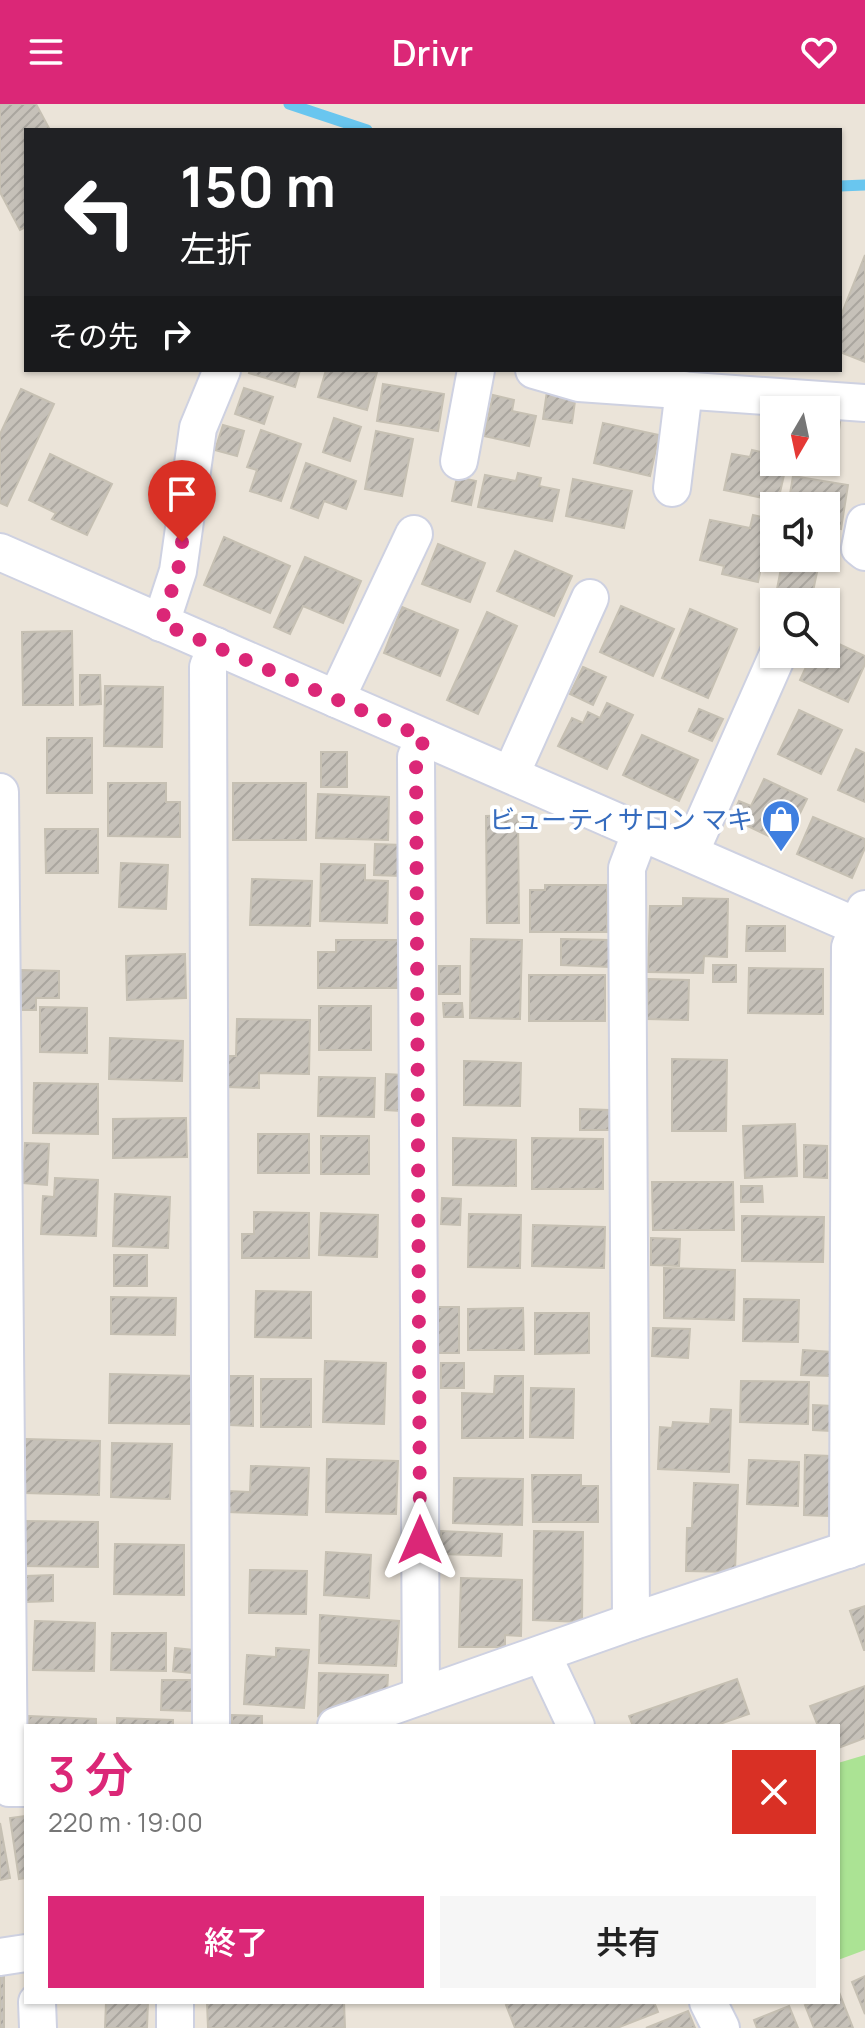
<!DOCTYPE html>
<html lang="ja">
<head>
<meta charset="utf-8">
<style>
	body { margin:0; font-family:Manrope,"Noto Sans JP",sans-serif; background:#f6f6f6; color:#222; height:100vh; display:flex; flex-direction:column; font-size:30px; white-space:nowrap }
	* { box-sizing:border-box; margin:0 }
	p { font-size:26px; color:#767676 }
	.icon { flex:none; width:44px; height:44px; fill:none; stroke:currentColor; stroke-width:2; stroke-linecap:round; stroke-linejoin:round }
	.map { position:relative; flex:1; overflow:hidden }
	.details { position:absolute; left:24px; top:1620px; width:816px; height:280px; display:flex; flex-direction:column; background:#fff; border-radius:0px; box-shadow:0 2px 6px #0004 }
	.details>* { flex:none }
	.banner { position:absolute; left:24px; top:24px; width:818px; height:244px; border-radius:0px; box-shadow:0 2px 6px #0004; background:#202124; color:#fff; overflow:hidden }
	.needle { width:52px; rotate:189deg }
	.fabs { position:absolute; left:760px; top:292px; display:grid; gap:16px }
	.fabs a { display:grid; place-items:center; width:80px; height:80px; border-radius:0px; background:#fff; box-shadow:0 2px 6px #0004; font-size:40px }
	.pin { position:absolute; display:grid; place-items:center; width:68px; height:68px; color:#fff; margin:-82px -34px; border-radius:50% 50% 50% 0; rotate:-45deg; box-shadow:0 0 8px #0007 }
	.pin .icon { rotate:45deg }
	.me { position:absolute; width:88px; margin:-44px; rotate:0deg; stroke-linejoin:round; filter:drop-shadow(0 0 6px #0008) }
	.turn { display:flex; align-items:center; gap:28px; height:168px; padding:0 24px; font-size:36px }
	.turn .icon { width:104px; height:104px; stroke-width:2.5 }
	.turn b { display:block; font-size:56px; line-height:68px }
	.then { display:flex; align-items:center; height:76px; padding:0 24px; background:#0003; gap:16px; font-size:30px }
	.round { display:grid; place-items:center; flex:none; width:84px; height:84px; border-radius:0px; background:#f6f6f6 }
	.headline { display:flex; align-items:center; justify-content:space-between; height:136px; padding:0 24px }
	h1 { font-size:48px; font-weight:600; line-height:60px; color:#db2777 }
	.button { display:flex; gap:16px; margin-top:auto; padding:16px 24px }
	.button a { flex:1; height:92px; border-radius:0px; background:#db2777; color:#fff; font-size:32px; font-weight:600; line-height:92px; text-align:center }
	.button a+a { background:#f6f6f6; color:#222 }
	header { display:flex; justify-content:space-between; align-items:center; height:104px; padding:0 24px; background:#db2777; color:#fff; font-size:36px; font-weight:600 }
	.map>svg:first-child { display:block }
	.grass { fill:#abe394 }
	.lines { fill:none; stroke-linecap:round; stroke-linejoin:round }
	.stream { stroke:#69c6ef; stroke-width:11 }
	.building { fill:url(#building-hatch); stroke:#c6c0b3; stroke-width:2 }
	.minor-casing { stroke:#ced1e1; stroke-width:40 }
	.minor { stroke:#fff; stroke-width:36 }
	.route { stroke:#db2777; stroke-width:14; stroke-dasharray:0 25.2 }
	.labels { text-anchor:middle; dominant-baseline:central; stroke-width:8; stroke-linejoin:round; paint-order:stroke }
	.shop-label { font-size:26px; fill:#366cbe; stroke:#fff; text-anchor:end }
</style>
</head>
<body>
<header><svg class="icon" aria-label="menu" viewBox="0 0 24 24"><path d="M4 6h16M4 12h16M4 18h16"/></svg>Drivr<svg class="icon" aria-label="heart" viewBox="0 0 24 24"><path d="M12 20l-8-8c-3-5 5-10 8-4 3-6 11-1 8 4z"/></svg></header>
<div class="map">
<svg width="865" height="1924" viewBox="0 0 865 1924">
	<defs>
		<pattern id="building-hatch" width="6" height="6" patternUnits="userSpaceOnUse" patternTransform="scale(2)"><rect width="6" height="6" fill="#c6c1b9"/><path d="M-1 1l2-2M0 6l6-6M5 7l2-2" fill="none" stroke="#aaa69f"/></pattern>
	</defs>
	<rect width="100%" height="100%" fill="#ebe4d9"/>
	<path class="grass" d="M865,1651V1846L838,1856V1659Z"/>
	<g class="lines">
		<g class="stream">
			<path d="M289,0L367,26"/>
			<path d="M840,82L865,81"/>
		</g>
	</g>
	<g class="building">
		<path d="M0,0H36L50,26H26V123L20,126L0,88Z"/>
		<path d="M865,151V258L840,248V214Z"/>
		<path d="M250,266H300L295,283L249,269Z"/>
		<path d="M326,266L377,268L367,306L318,293Z"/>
		<path d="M383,280L444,290L438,327L377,317Z"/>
		<path d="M244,284L273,293L264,320L235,310Z"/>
		<path d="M21,285L54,300L7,402L0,399V330Z"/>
		<path d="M547,287L576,290L572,319L543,315Z"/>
		<path d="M493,291L514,296L512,307L536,312L529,342L484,332Z"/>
		<path d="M334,314L361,323L350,357L323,348Z"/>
		<path d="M826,317L840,318L836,350L826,349Z"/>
		<path d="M603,319L659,331L650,372L594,359Z"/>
		<path d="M223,321L244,327L237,352L215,346Z"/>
		<path d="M261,326L301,340L281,397L250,387L257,366L247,363Z"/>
		<path d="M376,327L413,335L402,392L365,385Z"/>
		<path d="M752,346L774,351V358H787L778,397L724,386L732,350L750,353Z"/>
		<path d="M50,350L112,380L87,431L52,415L56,409L29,396Z"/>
		<path d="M306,359L356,377L346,405L324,397L318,414L291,404Z"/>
		<path d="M518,369L541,374L539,382L559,386L552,417L478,403L485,371L516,377Z"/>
		<path d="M793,372L848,381L841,425L826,422V402H788Z"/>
		<path d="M457,373L476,377L471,401L452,397Z"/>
		<path d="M573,375L632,387L624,424L566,412Z"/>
		<path d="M753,411L771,415L758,478L722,470L724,462L700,456L710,416L750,424Z"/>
		<path d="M224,433L290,462L270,509L204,481Z"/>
		<path d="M438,440L485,459L470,498L422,480Z"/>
		<path d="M515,447L572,472L554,512L497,487Z"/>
		<path d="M305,453L361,477L343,519L303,502L290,530L274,523Z"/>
		<path d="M783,454H820L812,492L777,485Z"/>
		<path d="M621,502L674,525L653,572L600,548Z"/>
		<path d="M402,503L458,526L440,572L384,549Z"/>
		<path d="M690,505L737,525L708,594L662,574Z"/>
		<path d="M487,508L517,522L478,610L447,596Z"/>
		<path d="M72,527L73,601H23L22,528Z"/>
		<path d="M826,534L865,552V560L848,598L800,576L812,550H826Z"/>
		<path d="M583,563L606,573L593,601L570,590Z"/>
		<path d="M80,571H100L101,600L80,601Z"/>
		<path d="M105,582L163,583L162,643L104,642Z"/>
		<path d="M607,599L633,611L607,665L558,642L572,614L583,619L588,608L600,614Z"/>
		<path d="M699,605L723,615L712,637L689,627Z"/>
		<path d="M799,606L842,626L821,670L778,650Z"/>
		<path d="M642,631L698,656L679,697L623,671Z"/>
		<rect x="47" y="634" width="45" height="55"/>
		<path d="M856,645L865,649V698L838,686Z"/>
		<rect x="321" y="648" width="26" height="35"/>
		<path d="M764,675L807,695L785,740L731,714L739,697L751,702Z"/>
		<path d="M108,679H166V698H180V733L108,732Z"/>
		<rect x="233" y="679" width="73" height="57"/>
		<path d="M318,690L389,693L388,736L316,734Z"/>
		<path d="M518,711L519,819H487L486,712Z"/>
		<path d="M813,713L865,735V744L852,774L797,750Z"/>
		<path d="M45,725H98V769H46Z"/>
		<path d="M375,740L402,741L401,772L374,771Z"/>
		<path d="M121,759L168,761L166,805L119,803Z"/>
		<path d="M321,760L365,761V776L388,777L387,819L320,817Z"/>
		<path d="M252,775L312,777L310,822L250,821Z"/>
		<path d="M545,781H607V828H530V786H545Z"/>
		<path d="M683,794L728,795L727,853L704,852L703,869L648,868L650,802H683Z"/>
		<path d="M747,822H785V847H746Z"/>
		<path d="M471,835L522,836L520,915L470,914Z"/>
		<path d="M561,835L610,836V863L561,861Z"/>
		<path d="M336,836H402V884H318V848H336Z"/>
		<path d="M185,850L186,894L127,896L126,852Z"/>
		<rect x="713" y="861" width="23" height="17"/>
		<rect x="439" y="862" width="21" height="28"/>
		<path d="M749,864L823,865V910L748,909Z"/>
		<path d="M21,866L59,867V894H36V906H20Z"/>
		<rect x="529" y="871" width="76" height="46"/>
		<path d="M648,875L689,876L688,916L647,915Z"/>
		<path d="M443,899H462L463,913H444Z"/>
		<rect x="319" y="902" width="52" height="44"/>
		<path d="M40,903L87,904V949L40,948Z"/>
		<path d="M237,915L310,916L309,970L259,969V984L227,983L228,952H236Z"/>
		<path d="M110,934L183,937L182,977L109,975Z"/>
		<path d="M672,955L727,956L726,1027H672Z"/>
		<path d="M464,957L521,959L520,1002L464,1001Z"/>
		<path d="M386,970L402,971L401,1007L385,1006Z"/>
		<path d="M319,973L375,974L374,1013L318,1012Z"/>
		<path d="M34,979L98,980V1030L33,1029Z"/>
		<path d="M580,1005L609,1006V1026H580Z"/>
		<path d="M186,1014L187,1053L113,1054V1015Z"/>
		<path d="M795,1020L797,1072L745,1074L743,1022Z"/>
		<rect x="258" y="1030" width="51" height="39"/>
		<rect x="321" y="1032" width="48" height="38"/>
		<path d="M453,1034L516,1036V1082L453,1081Z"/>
		<path d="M532,1034L603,1035V1085H532Z"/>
		<path d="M25,1039L49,1040L47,1081L23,1079Z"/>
		<path d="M804,1041L827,1042V1074L804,1073Z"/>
		<path d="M55,1074L98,1076L96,1132L41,1130L43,1092L54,1093Z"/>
		<path d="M652,1078H733L734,1126H653Z"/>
		<path d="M741,1082H762L763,1098H741Z"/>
		<path d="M115,1090L170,1093L168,1144L113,1142Z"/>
		<path d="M442,1094L461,1095L460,1121L441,1120Z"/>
		<path d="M254,1108L309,1109V1154H242V1130H254Z"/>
		<path d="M321,1109L378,1111L377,1153L319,1151Z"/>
		<path d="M469,1110L521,1111L520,1164L468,1163Z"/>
		<path d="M742,1112L824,1113L823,1158L742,1157Z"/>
		<path d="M533,1121L605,1123L604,1164L532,1162Z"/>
		<path d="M651,1134L680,1135L679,1162L651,1161Z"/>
		<rect x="114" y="1151" width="33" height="31"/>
		<path d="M664,1164L735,1166L734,1216L664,1214Z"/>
		<path d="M256,1187L311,1188V1234L255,1233Z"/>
		<path d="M111,1193L176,1194L175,1231L111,1230Z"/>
		<path d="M744,1195L799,1196L798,1238L743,1237Z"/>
		<path d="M435,1203H459V1249H436Z"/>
		<path d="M523,1204L524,1246H468V1205Z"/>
		<path d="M535,1209H589V1249L535,1250Z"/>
		<path d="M653,1224L690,1225L688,1254L652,1252Z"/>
		<path d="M803,1246L832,1248L831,1272L801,1271Z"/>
		<path d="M325,1257L386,1259L384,1320L323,1318Z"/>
		<rect x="441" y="1259" width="23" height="25"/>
		<path d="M110,1270L195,1272L194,1320L109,1319Z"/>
		<path d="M229,1272H253V1322L229,1321Z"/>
		<path d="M495,1272H523V1334H462V1289L494,1290Z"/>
		<rect x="261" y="1275" width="50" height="48"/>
		<path d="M741,1277L809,1278L808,1320L740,1318Z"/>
		<path d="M531,1284L574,1285L573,1334L530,1333Z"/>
		<path d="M813,1301L832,1302L831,1327L813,1326Z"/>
		<path d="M711,1305L731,1306L729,1368L658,1365L660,1323L672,1324L673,1318L710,1320Z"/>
		<path d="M25,1335L100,1337L99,1391L24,1389Z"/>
		<path d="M112,1339L172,1340L170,1395L111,1393Z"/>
		<path d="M805,1351L831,1352L829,1412L804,1411Z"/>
		<path d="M327,1355L398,1357L396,1410L326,1408Z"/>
		<path d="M749,1356L799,1358L798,1402L747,1400Z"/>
		<path d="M251,1362L309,1364L307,1411L227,1408V1387L250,1388Z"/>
		<path d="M532,1371H581V1382H598V1418H533Z"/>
		<path d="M454,1374L523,1375L522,1421L453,1419Z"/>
		<path d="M694,1379L738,1381L735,1468L686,1467L687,1424H692Z"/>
		<path d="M23,1417L98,1418V1463L22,1462Z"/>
		<path d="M441,1427L502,1430L501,1452L441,1450Z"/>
		<path d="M534,1427L583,1428L582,1518L533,1516Z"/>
		<path d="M115,1440L184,1441V1491L114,1490Z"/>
		<path d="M326,1448L371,1451L369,1494L324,1491Z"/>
		<path d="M250,1466L307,1467L306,1510L249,1509Z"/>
		<path d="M53,1471V1497L26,1498V1472Z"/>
		<path d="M461,1474L522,1476L521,1532L505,1531V1543H459Z"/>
		<path d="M865,1502V1546H864L850,1507Z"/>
		<path d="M320,1511L399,1517L396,1562L319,1559Z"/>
		<path d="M35,1517L95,1519L94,1567L33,1566Z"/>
		<path d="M112,1529H166V1567L111,1566Z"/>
		<path d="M175,1544L193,1546L191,1569L173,1567Z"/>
		<path d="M276,1544L309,1546L304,1604L244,1600L247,1551L276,1553Z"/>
		<path d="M319,1569L388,1571L387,1589L318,1612Z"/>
		<path d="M737,1575L749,1610L714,1622H633L629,1612Z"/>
		<path d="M162,1576H194L193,1607L161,1606Z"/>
		<path d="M865,1582V1634L838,1644V1622H818L810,1602Z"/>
		<path d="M232,1611L262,1612V1622H232Z"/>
		<path d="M29,1612L96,1615V1622H28Z"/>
		<path d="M117,1614L173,1616V1622H117Z"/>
		<path d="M26,1712V1774L19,1775L10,1714Z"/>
		<path d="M0,1719L10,1774L0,1776Z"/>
		<rect x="0" y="1871" width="4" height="53"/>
		<path d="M865,1872V1910L852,1878Z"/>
		<path d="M839,1888L853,1924H814L805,1901L814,1898H838Z"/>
		<path d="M106,1898H148L147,1924H105Z"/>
		<path d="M207,1898H344L345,1924H208Z"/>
		<path d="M512,1898H654L658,1908L617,1924H515L506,1901Z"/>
		<path d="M789,1902L798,1924H757L754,1916Z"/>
		<path d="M688,1907L695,1924H646Z"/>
	</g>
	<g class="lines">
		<g class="minor-casing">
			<g id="minor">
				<path d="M534,266L579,279L865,299"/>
				<path d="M459,357L476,266"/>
				<path d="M672,384L684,286"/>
				<path d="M865,419L860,444L865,448"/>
				<path d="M0,448L865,826"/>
				<path d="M161,519L178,467L198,324L222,266"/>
				<path d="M336,595L414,430"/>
				<path d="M511,670L590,494"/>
				<path d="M0,688L9,1684H26"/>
				<path d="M690,749L778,550"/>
				<path d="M848,1446L850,843L865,805"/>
				<path d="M631,1518L627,764L641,727"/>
				<path d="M542,1550L576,1622"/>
				<path d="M421,1592L416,653L425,634"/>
				<path d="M211,1622L208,563L216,542"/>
				<path d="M336,1622L631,1518L865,1440"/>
				<path d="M0,1853L26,1849"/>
				<path d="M37,1898L38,1924"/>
				<path d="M175,1898V1924"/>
				<path d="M708,1898L721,1924"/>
			</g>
		</g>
		<use href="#minor" class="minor"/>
	</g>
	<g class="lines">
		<path class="route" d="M182,438L178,467L161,519L425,634L416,653L420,1436"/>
	</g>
	<defs>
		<g id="shop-pin" transform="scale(2)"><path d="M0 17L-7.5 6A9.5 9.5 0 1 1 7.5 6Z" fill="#3f7fe0" stroke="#fff"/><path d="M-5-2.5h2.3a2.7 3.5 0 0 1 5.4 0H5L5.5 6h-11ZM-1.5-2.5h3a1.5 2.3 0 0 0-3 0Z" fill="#fff"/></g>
	</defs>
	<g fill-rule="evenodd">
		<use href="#shop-pin" x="781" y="715"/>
	</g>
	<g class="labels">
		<g class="shop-label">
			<text x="753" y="715">ビューティサロン マキ</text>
		</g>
	</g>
</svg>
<div class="fabs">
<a><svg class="needle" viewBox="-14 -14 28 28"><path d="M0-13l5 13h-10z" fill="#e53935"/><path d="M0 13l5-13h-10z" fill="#767676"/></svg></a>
<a><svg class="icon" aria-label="sound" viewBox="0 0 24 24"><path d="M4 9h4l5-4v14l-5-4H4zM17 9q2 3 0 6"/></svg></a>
<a><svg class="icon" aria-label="search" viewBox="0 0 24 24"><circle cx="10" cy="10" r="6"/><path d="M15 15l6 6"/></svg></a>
</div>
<div class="pin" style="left:182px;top:438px;background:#d93025"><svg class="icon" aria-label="arrive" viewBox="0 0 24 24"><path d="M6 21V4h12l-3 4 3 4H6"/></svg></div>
<svg class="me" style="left:420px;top:1436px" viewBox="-20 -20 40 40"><path d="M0-17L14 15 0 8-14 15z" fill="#db2777" stroke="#fff" stroke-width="4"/></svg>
<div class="banner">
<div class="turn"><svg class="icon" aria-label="left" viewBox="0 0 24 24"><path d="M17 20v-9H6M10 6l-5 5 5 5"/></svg><div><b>150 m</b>左折</div></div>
<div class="then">その先<svg class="icon" aria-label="right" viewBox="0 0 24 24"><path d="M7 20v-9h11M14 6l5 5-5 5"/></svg></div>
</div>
<section class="details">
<div class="headline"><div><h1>3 分</h1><p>220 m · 19:00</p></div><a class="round" style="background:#d93025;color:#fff"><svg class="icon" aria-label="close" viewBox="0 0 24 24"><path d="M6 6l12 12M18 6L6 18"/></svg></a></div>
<div class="button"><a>終了</a><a>共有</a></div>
</section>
</div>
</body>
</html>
